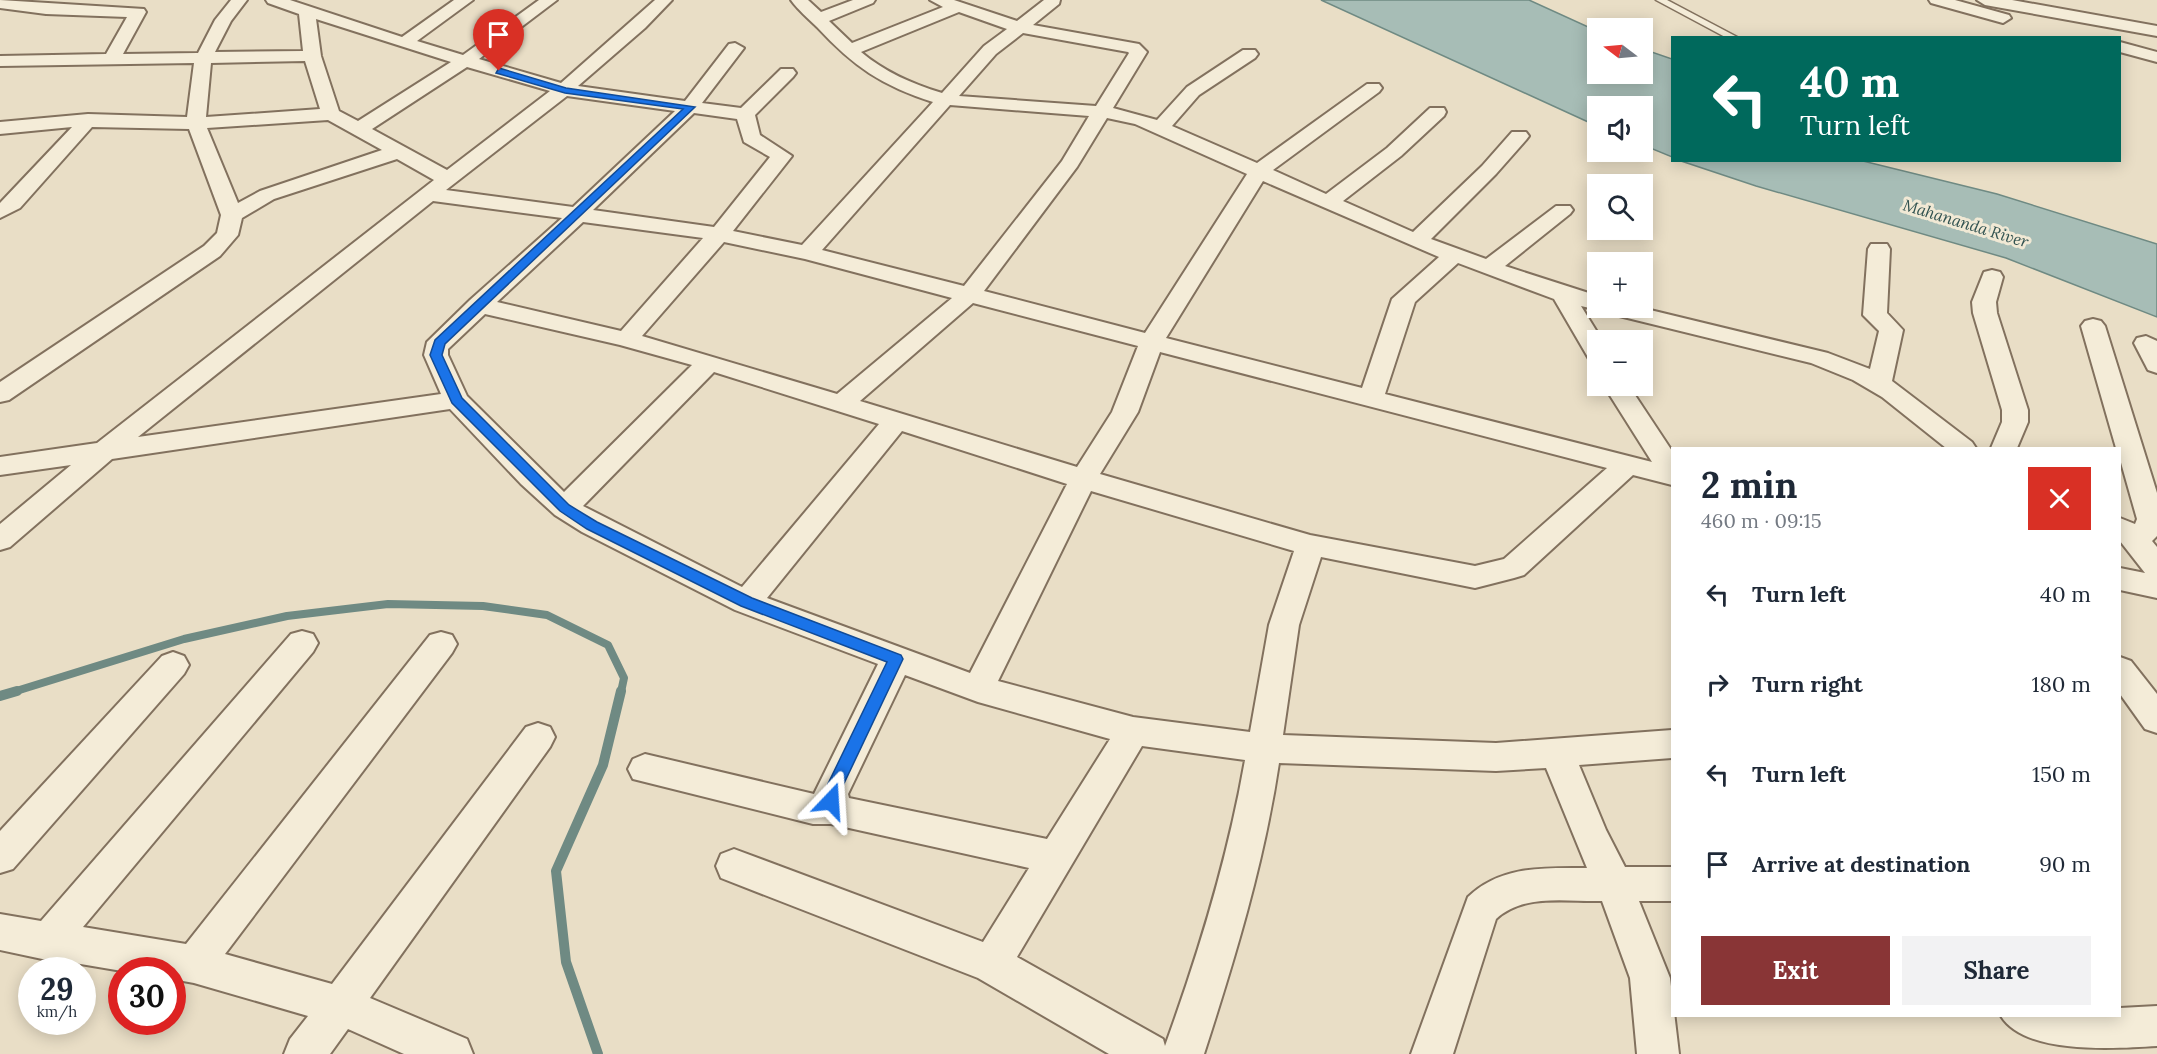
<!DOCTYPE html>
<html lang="en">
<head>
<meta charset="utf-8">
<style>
	body { margin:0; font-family:Lora,serif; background:#f2f2f3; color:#1f2937; height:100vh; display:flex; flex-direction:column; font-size:22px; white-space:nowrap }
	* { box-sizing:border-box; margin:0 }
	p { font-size:20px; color:#747a83 }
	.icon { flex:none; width:33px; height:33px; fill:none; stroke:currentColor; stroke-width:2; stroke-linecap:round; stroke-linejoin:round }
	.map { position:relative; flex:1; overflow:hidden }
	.side { position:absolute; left:1671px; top:447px; width:450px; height:570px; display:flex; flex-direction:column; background:#fff; border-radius:0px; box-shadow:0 3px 15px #0003 }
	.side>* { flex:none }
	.guide { position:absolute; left:1671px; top:36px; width:450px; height:126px; border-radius:0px; box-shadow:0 3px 15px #0003; background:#00695c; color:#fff; overflow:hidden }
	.needle { width:39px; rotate:286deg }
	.buttons { position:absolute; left:1587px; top:18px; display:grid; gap:12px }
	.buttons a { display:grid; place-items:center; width:66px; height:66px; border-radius:0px; background:#fff; box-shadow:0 3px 15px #0003; font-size:30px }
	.speed { position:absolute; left:18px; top:957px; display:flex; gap:12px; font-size:30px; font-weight:700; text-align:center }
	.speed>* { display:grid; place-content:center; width:78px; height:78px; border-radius:50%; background:#fff; box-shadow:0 3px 15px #0003; line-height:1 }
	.speed small { font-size:15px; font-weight:400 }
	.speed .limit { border:9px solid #d22; background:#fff; color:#111 }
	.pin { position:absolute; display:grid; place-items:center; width:51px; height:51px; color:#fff; margin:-62px -26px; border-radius:50% 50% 50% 0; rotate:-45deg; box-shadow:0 0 6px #0007 }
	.pin .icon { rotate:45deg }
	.me { position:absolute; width:66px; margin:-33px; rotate:20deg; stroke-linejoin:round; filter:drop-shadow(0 0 4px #0008) }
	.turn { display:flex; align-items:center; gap:21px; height:126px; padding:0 30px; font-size:27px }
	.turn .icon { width:78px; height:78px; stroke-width:2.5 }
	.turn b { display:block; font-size:42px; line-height:51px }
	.round { display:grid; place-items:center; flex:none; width:63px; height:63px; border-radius:0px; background:#f2f2f3 }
	.head { display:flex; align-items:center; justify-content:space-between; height:102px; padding:0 30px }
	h1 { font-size:36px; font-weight:800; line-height:45px }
	.primary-button { display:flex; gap:12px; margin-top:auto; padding:12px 30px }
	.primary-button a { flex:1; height:69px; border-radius:0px; background:#893536; color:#fff; font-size:24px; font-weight:800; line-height:69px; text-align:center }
	.primary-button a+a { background:#f2f2f3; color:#1f2937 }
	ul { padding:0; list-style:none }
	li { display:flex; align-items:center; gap:18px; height:90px; padding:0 30px }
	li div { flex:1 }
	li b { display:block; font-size:22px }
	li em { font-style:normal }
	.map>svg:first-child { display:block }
	.water { fill:#a7bdb6; stroke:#6f8a83; stroke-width:1.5 }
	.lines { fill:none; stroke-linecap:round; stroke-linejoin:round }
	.stream-far1 { stroke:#6f8a83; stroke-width:8 }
	.stream { stroke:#6f8a83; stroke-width:10 }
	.service-casing { stroke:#82715e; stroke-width:3 }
	.minor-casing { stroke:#82715e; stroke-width:4 }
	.service { fill:#f4ecd8; fill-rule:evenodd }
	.minor { fill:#f4ecd8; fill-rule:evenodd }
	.route { fill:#1a73e8; stroke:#114b97; stroke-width:1.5 }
	.labels { text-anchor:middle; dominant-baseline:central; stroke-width:6; stroke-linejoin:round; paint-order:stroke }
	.far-water-label { font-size:16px; font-style:italic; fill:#315250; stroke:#f1e9d5 }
</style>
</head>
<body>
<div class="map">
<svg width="2157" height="1054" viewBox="0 0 2157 1054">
	<rect width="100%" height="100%" fill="#e9dec6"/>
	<g class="water">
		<path d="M1321,0H1529L1597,31L1598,74H1642L1643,49L1672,59V157L1643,145L1642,106H1598L1597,126Z"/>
		<path d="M1681,161H1863L1997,194L2157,244V317L2006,258L1756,186Z"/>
	</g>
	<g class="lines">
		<path class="stream-far1" d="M13,692L184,639L287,616L388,604L483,606L547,615L608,645L624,678L621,692"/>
		<g class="stream">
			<path d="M0,696L17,691"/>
			<path d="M598,1054L566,962L556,871L603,765L621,691"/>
		</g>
		<g class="service-casing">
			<path id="service" d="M1656,0H1667L1739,38H1727Z"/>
		</g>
		<g class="minor-casing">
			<g id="minor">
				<path d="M0,0L144,9L146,12L123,54L198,53L215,20L231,0H247L231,21L215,52L303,51L299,14L268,3L266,0H290L402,37L454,0H473L417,41L463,55L539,0H557L479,59L561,83L655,0H672L645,28L578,86L685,101L729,44L735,43L744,48L702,103L741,108L781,69H793L796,73L793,77L755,115L760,135L792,156L733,231L802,245L933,102C882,86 853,66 817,27C808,18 798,10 791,0H808L821,12L853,0H875L873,3L829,21L852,43L943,7L930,0H954L1017,21L1044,0H1060L1059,4L1033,25L1139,44L1147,52L1113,108L1157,120L1187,87L1243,50H1255L1258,54L1255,58L1199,95L1172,126L1257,163L1367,84H1379L1382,88L1379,92L1273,170L1326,194L1387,148L1430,108H1444L1446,112L1444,116L1401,156L1343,201L1413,232L1482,166L1512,132H1526L1529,136L1526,140L1496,174L1431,239L1486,259L1556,206H1570L1573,210L1570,214L1505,266L1598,296V308H1642L1828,353L1870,369L1879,331L1863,315L1868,249L1871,244H1887L1890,249L1887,313L1903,330L1892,381L1972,442L1976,448H1946L1882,397L1853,380L1811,363L1607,313L1604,309L1598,310L1581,306L1602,340H1598V361L1589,359L1554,299L1458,263L1415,302L1385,394L1652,462L1604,386H1629L1672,451V485L1633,475L1524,575L1514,578L1475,588L1321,557L1299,625L1283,735L1496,743L1672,730V758L1579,765L1606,830L1625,867H1672V901H1639L1670,978L1679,1054H1637L1630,978L1602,901C1567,902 1524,893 1496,919L1453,1054H1411L1468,897C1501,865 1545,868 1587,868L1546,768L1496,771L1279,763C1264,863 1235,958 1204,1054H1109L978,978L721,878L716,866L721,854L734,849L983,942L1029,868L831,824H813L633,779L628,769L633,759L645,754L814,794L878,664L735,610L582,532L555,515L521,484L450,409L112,459L10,547L0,550V524L71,465L0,475V457L97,443L434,180L397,159L274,199L242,218L238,235L220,256L9,400L0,402V382L204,246L217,233L221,215L189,129L92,127L20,208L0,218V203L72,127L0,134V122L88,114L187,117L194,63L0,66V56L106,54L127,17L46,14L0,8ZM959,12L1007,29L984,46L942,93C912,84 885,72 861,52ZM316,19L451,62L358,121L339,111L321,56ZM1023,33L1128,52L1129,53L1096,106L959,96L996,54ZM305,61L320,109L206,117L211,63ZM467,67L550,91L447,170L372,129ZM567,96L675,111L573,207L446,190ZM950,105L1089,116L1062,161L964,286L822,250ZM694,113L737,119L744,142L770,157L714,227L593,210ZM1107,118L1135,124L1247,174L1145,333L984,291L1077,167ZM328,120L382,150L260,191L238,203L207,128ZM1263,181L1439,257L1392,299L1362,388L1166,338ZM433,201L562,218L470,300L427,342L424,355L441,394L138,437ZM583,222L703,238L621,331L497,302ZM724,242L805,259L952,298L837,394L642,336ZM973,303L1138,346L1112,412L1077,467L860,401ZM485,314L620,345L692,365L564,492L467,396L448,355V349ZM1160,352L1607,468L1504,559L1475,566L1310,535L1100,474L1138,412ZM714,372L879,424L742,587L583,506ZM902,431L1067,484L970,673L767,598ZM1091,491L1294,551L1269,625L1250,732L1133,717L998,681ZM905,675L978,702L1110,739L1047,839L849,798L848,794ZM1142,746L1245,760C1228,858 1199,952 1165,1046L1163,1039L1017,957Z"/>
				<path d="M1929,0H1955L2009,15L2011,18L2003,23L1931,3Z"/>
				<path d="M1977,0H2012L2157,26V36L1985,5Z"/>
				<path d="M2120,42L2157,52V62L2120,52Z"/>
				<path d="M1992,270L2000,272L2003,277L1996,302L1997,313L2028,410V422L2017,448H1991L2002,422V410L1973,313L1972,302L1984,272Z"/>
				<path d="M2093,319L2101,321L2105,326L2157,493V536L2152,541L2157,547V598L2120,590V568L2145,573L2120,541V518L2135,524L2137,519L2120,459V448H2116L2081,326L2085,321Z"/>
				<path d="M2146,336L2157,341V373L2148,370L2134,343L2137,338Z"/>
				<path d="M302,631L313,634L318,643L313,652L83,927L186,944L430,635L441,632L452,635L457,644L452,653L225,954L332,984L526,727L538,723L550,727L555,737L550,747L370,998L467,1039L473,1054H404L348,1029L330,1054H284L290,1039L308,1016L194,983L172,979V970L122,971L51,959L47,960L0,950V914L41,921L291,634Z"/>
				<path d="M173,652L184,656L189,665L184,674L13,869L0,873V831L162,656Z"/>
				<path d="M2120,657L2131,661L2157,694V733L2145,729L2120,694Z"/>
				<path d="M2157,1006V1046C2110,1049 2024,1054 2001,1016H2120V1008Z"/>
			</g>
		</g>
		<use href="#service" class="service"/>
		<use href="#minor" class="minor"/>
	</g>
	<path class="route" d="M499,68L566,88L695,107L445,344L442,355L462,398L569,505L597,522L752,598L901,655L903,659L839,794L836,806L831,809L825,806L823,794L887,662L741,606L587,529L560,511L452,403L430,355L435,340L683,109L565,93L496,73Z"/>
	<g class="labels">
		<g class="far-water-label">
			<text transform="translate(1966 223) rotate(17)">Mahananda River</text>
		</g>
	</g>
</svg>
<div class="buttons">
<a><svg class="needle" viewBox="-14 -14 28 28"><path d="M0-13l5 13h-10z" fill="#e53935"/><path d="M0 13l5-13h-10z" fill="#747a83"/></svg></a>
<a><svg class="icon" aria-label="sound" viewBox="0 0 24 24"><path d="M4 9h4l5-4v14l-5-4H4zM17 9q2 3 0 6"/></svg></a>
<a><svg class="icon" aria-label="search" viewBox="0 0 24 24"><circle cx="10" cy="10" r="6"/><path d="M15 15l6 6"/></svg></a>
<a>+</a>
<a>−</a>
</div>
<div class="speed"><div>29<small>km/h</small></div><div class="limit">30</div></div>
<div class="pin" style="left:499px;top:71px;background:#d93025"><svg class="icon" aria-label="arrive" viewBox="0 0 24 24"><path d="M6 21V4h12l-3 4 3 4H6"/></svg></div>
<svg class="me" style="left:831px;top:801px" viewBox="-20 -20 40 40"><path d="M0-17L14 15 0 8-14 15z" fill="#1a73e8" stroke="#fff" stroke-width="4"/></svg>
<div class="guide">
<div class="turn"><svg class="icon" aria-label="left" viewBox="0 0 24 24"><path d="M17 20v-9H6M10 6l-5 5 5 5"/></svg><div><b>40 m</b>Turn left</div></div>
</div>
<section class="side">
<div class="head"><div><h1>2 min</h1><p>460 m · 09:15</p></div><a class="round" style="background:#d93025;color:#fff"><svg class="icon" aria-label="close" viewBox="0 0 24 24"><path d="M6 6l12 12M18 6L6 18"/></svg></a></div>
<ul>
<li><svg class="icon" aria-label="left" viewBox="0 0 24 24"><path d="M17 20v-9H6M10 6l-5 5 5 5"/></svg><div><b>Turn left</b></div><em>40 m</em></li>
<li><svg class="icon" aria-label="right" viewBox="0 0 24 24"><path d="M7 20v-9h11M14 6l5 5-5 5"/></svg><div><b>Turn right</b></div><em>180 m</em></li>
<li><svg class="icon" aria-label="left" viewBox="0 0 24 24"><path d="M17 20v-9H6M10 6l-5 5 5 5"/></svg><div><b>Turn left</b></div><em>150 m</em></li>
<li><svg class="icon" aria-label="arrive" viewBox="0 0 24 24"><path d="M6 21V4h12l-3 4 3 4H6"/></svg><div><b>Arrive at destination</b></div><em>90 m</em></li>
</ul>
<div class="primary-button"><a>Exit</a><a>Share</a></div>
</section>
</div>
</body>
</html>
